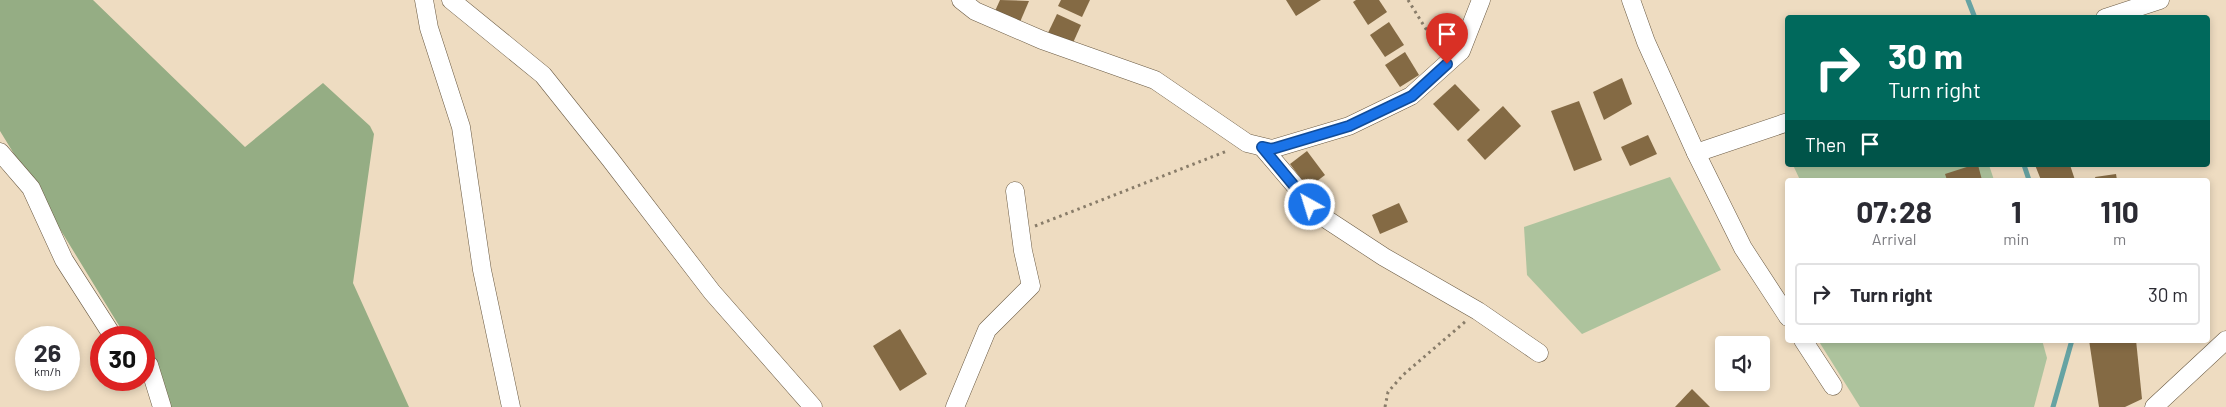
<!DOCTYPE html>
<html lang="en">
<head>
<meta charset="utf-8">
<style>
	body { margin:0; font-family:Barlow,sans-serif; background:#f7f7f7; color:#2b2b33; height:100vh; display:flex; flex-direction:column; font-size:19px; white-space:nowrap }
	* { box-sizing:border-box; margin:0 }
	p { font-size:16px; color:#7c7c81 }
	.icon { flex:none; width:28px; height:28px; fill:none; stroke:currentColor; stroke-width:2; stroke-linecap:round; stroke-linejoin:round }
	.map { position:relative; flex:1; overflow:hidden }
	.details { position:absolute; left:1785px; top:178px; width:425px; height:165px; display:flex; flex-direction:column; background:#fff; border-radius:5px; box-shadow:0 2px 8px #0003 }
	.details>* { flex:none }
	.top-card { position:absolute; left:1785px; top:15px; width:425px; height:152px; border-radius:5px; box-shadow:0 2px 8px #0003; background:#00695c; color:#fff; overflow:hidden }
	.buttons { position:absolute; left:1715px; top:336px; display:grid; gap:10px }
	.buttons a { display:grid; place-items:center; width:55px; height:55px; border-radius:5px; background:#fff; box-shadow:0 2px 8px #0003; font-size:25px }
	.speed { position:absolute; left:15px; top:326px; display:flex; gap:10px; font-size:25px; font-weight:700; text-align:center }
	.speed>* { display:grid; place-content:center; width:65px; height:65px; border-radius:50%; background:#fff; box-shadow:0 2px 8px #0003; line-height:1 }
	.speed small { font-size:12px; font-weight:400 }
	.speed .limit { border:8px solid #d22; background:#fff; color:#111 }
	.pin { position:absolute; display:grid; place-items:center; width:42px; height:42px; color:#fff; margin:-51px -21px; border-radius:50% 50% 50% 0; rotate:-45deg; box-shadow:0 0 5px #0007 }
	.pin .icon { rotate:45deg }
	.me { position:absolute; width:55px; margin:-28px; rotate:321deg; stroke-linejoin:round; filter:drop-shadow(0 0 4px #0008) }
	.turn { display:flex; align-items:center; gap:18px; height:105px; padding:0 20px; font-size:22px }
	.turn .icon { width:65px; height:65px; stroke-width:2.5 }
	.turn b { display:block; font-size:35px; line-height:42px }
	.then { display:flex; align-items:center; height:48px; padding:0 20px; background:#0003; gap:10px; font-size:19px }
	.eta { display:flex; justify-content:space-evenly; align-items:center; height:85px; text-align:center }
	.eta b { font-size:30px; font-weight:700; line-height:35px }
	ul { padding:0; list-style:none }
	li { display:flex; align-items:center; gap:15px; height:62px; margin:0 10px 8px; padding:0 10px; border:2px solid #e1e1e2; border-radius:5px }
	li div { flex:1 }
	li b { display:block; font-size:19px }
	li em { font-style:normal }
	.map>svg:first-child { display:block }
	.green { fill:#adc39d }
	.forest { fill:#95ad84 }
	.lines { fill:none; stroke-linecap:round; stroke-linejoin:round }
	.stream { stroke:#66a3a3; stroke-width:5 }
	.building { fill:#846a44 }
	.minor-casing { stroke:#6a5a43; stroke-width:19 }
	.path { stroke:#887c69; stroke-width:3; stroke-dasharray:2.5 4; stroke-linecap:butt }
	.minor { stroke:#fff; stroke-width:18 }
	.route-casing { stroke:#114b97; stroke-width:12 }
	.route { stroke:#1a73e8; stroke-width:9 }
</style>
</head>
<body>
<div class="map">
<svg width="2226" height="407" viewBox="0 0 2226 407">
	<rect width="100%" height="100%" fill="#eedcc1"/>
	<g class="green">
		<path d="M1793,165H1989L1994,180H1800Z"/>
		<path d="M1670,177L1721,270L1582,334L1527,275L1524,227Z"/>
		<path d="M1818,340H2042L2047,358L2034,407H1860Z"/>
	</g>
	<path class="forest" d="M0,0H93L245,147L323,83L370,126L374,134L353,283L409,407H164L144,368V338L126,337L0,131Z"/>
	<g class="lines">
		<g class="stream">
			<path d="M1968,0L1975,18"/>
			<path d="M2024,165L2029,180"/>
			<path d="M2053,407L2072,340"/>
		</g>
	</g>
	<g class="building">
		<path d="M1000,0L1029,1L1020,22L995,11Z"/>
		<path d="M1061,0H1090L1082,17L1058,6Z"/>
		<path d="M1286,0H1321L1296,16Z"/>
		<path d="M1356,0H1379L1387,12L1368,25L1353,2Z"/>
		<path d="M1057,14L1081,25L1072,45L1047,35Z"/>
		<path d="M1389,22L1404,45L1385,57L1370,35Z"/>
		<path d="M1405,52L1419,75L1400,87L1385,65Z"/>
		<path d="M1622,78L1632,104L1604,120L1593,92Z"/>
		<path d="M1455,84L1480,110L1458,131L1433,104Z"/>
		<path d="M1579,101L1602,160L1574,171L1551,111Z"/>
		<path d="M1503,106L1521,126L1485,160L1467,140Z"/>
		<path d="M1648,135L1657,154L1630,166L1621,147Z"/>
		<path d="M1307,151L1325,175L1308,188L1290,164Z"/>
		<path d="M1973,165H1978L1982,180H1947L1945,174Z"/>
		<path d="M2035,165H2070L2075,180H2041Z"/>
		<path d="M2116,174L2117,180H2096L2095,177Z"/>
		<path d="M1399,203L1408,222L1380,234L1372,215Z"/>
		<path d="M900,329L927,374L900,391L873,346Z"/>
		<path d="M2089,340H2136L2142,399L2125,407H2099Z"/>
		<path d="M1692,389L1710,407H1675Z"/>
	</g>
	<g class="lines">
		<g class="minor-casing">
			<g id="minor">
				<path d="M424,0L429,28L461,127L482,270L511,407"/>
				<path d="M451,0L543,75L610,159L712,292L813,407"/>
				<path d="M961,0L975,11L1042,40L1155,80L1247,143L1272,149L1349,126L1411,96L1461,51L1481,0"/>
				<path d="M1631,0L1646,42L1696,153L1743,248L1788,317"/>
				<path d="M2105,18L2160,0"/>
				<path d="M1262,147L1320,215L1384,257L1478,311L1539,353"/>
				<path d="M0,152L31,188L64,260L114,338"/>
				<path d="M1696,153L1788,122"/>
				<path d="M1803,340L1833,386"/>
				<path d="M144,361L149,365L162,407"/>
				<path d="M955,407L987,330L1031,286L1023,251L1015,191"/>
				<path d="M2154,407L2226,340"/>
			</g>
		</g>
		<g class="path">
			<path d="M1408,0L1439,50"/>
			<path d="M1035,226L1227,151"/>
			<path d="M1385,407L1388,392L1403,375L1466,321"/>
		</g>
		<use href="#minor" class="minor"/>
	</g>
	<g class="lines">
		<g class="route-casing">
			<path id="route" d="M1310,205L1262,147L1272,149L1349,126L1412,96L1447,64"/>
		</g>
		<use href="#route" class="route"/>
	</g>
</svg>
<div class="buttons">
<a><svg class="icon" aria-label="sound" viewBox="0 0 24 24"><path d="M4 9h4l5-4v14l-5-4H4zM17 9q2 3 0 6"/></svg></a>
</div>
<div class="speed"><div>26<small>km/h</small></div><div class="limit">30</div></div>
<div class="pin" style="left:1447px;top:64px;background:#d93025"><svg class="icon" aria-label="arrive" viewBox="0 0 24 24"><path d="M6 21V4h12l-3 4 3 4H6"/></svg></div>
<svg class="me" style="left:1310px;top:205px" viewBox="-20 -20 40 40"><circle r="17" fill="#1a73e8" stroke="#fff" stroke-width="3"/><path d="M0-11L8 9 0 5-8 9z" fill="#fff"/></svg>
<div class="top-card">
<div class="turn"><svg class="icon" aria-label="right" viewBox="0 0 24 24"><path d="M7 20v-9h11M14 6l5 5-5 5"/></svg><div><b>30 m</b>Turn right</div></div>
<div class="then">Then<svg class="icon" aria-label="arrive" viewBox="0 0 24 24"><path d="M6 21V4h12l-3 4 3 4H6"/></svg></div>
</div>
<section class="details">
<div class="eta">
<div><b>07:28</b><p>Arrival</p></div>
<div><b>1</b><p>min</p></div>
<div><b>110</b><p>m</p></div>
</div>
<ul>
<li><svg class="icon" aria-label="right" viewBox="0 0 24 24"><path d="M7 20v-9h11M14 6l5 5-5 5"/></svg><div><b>Turn right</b></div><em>30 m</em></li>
</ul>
</section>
</div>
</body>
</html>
